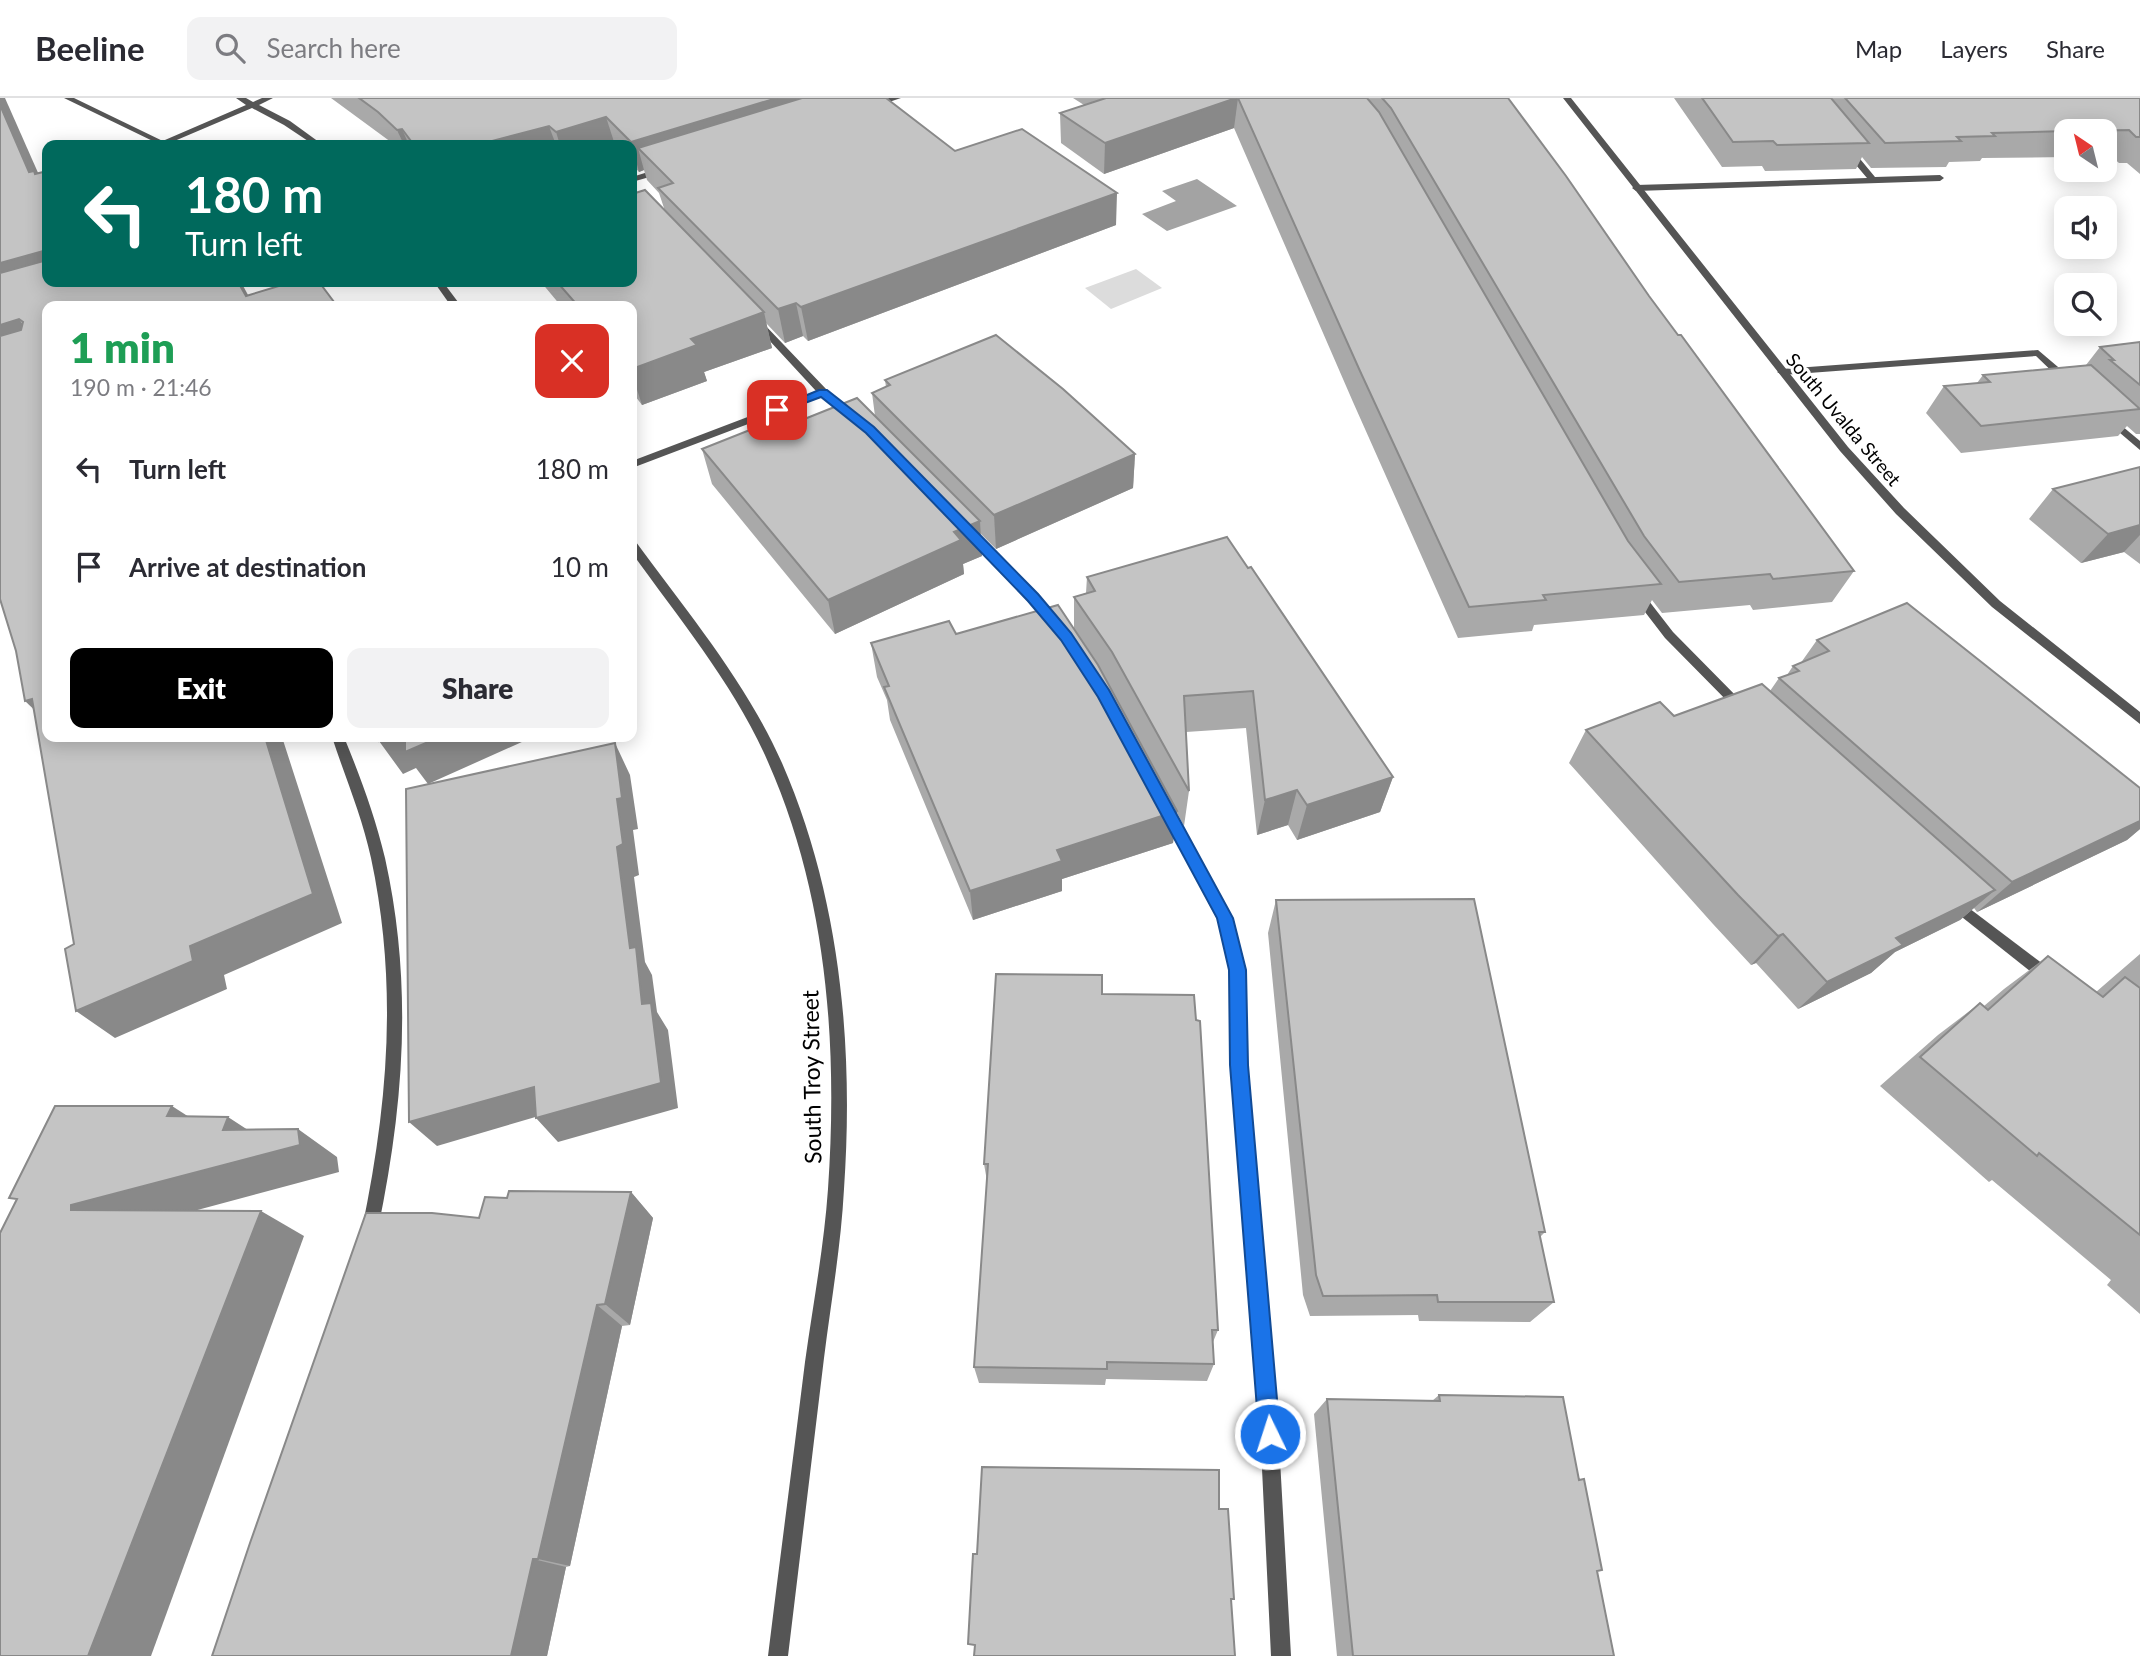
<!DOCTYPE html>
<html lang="en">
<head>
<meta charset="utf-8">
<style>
	body { margin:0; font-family:Lato,sans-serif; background:#f2f2f3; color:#2b2b33; height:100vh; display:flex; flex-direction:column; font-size:26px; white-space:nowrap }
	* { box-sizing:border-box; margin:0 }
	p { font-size:23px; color:#7c7c81 }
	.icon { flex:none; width:38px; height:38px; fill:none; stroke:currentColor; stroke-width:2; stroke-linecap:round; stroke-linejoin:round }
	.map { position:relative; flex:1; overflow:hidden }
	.sheet { position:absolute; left:42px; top:203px; width:595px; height:441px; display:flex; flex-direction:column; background:#fff; border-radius:14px; box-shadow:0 4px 18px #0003 }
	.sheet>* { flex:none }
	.guide { position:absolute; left:42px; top:42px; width:595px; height:147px; border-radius:14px; box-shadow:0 4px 18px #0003; background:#00695c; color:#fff; overflow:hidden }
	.needle { width:46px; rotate:325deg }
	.tools { position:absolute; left:2054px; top:21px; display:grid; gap:14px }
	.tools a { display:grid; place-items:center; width:63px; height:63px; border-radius:14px; background:#fff; box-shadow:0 4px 18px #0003; font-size:35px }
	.pin { position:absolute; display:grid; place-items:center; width:60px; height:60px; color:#fff; margin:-30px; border-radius:14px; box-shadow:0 4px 10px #0006 }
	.me { position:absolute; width:77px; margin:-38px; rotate:356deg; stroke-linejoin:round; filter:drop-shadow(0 0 5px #0008) }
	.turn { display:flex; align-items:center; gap:24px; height:147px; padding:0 28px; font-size:32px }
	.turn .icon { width:91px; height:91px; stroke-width:2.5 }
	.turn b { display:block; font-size:49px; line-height:60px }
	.round { display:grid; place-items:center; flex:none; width:74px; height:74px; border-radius:14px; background:#f2f2f3 }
	.summary { display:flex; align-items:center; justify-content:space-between; height:119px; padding:0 28px }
	h1 { font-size:42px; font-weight:800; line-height:52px; color:#1e9e55 }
	.action { display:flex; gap:14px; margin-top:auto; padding:14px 28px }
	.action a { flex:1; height:80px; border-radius:14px; background:#000; color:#fff; font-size:28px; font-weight:800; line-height:80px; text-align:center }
	.action a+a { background:#f2f2f3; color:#2b2b33 }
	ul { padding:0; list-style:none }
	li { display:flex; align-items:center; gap:21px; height:98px; padding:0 28px }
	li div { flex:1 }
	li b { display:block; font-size:26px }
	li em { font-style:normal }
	header { display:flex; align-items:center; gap:42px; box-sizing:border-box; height:98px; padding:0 35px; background:#fff; border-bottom:2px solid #e1e1e2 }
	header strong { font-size:33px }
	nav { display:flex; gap:38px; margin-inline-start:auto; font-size:24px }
	.search { width:490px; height:63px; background:#f2f2f3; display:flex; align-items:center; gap:18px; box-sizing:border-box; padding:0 24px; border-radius:14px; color:#7c7c81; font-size:26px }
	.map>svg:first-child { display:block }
	.green { fill:#dcdcdc }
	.water { fill:#a3a3a3 }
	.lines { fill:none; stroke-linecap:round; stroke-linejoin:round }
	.service { fill:#555; fill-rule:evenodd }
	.minor { fill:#555; fill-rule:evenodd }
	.tertiary { fill:#555; fill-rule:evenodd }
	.wall { fill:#a9a9a9 }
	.shaded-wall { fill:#898989 }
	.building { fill:#c4c4c4; stroke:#898989; stroke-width:2 }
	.route { fill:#1a73e8; stroke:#114b97; stroke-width:2 }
	.labels { text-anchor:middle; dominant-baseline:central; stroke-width:6; stroke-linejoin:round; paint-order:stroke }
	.far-street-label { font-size:19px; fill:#000; stroke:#fff }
	.street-label { font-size:23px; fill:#000; stroke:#fff }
</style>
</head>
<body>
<header>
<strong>Beeline</strong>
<div class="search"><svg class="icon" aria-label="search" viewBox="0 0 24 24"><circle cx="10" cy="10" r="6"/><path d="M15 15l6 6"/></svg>Search here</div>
<nav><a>Map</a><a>Layers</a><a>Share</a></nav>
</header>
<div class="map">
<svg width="2140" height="1558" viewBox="0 0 2140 1558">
	<rect width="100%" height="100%" fill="#fff"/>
	<path class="green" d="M1136,171L1162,190L1111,211L1085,190Z"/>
	<path class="water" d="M1197,81L1237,108L1167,133L1142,116L1176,103L1162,93Z"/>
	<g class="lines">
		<path class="service" d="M64,0H74L171,47H161Z"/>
		<g class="minor">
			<path d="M236,0H246L253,4L262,0H273L259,7L290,23L323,47H314L284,27L252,10L165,47L158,45L246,7Z"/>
			<path d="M889,0H901L871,10L867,8Z"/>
			<path d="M1845,50H1851L1875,79L1940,77L1944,80L1940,83L1636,93L1632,90L1636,87L1867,80L1845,54Z"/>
			<path d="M664,69L667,70V74L632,84V79Z"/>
			<path d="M434,184H443L461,208H451Z"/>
			<path d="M758,222L761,223L827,292L858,316V320H850L822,298L632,370V363L816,293L755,227L753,225Z"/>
			<path d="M2038,252L2071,280V284H2063L2036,258L1782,277L1777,274L1782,271Z"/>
			<path d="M2110,318L2140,343V352L2106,323V319Z"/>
			<path d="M969,430L973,431L1058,521L1060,524L1058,527H1050L965,437V431Z"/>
			<path d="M632,443L636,444C688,515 746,584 782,665C840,798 854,947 844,1091C841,1148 831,1204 824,1260C812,1359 800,1459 788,1558H768C780,1460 793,1362 805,1264C813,1206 824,1149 828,1091C838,947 827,797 768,664C735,588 680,522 632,455Z"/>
			<path d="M1638,493L1642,494L1673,534L1746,608L1748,611L1746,614H1738L1665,540L1632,497Z"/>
			<path d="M332,639H344C360,678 375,718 385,760C413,886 404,1006 378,1131L376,1137L370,1139L364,1137L362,1131C388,1006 398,887 371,760C362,718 345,679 332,639Z"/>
			<path d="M1166,707L1171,708L1231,820L1245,872L1247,967L1277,1308L1291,1558H1271L1259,1308L1231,967V872L1217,821L1159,712Z"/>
			<path d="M1953,798L2055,875L2057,880L2055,885L2050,886L2045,885L1948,808L1946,804L1948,800Z"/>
		</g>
		<path class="tertiary" d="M1563,0H1571L1848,349L1904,410L2000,503L2140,614V626L1992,509L1896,416L1840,353Z"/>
	</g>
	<g class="wall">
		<path d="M331,0H886L955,53L1116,127L808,243L803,238L785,245L766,225L772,250L704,274L707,283L642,307L632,294V208H561L541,184H632L664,110L659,95L647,82L644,72L639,74L632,66V47H395Z"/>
		<path d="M1073,0H1508L1649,198L1854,473L1832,504L1753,512L1750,507L1662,515L1652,502L1644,517L1534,527L1532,533L1458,540L1353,304L1234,30L1104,76L1061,45L1060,15L1084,7Z"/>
		<path d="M1674,0H2140V76L2127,65H2119L2111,58H2105V33H2067V59L1982,60L1980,63L1949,64L1946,69L1871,70L1862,59L1856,71L1765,73L1762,68L1722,69Z"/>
		<path d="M2140,244V336H2136L2127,328L2118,338L1961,355L1926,315L1944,288L1977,285L1983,277L2086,267L2100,249Z"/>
		<path d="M885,282L1135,356L1133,390L996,451L980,435L982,458L963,466L964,476L835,536L712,386L702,351L777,332L875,318L872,295L886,289Z"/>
		<path d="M2140,369V466L2124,454L2081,465L2029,421L2053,391Z"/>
		<path d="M1087,479L1393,679L1380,714L1297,742L1288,727L1257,737L1246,630L1186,634L1189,693L1184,728L1177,715L1173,745L1062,781V793L973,822L890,622L887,602L877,579L871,545L956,536L1074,531V499L1086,495Z"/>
		<path d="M1817,542L2140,690V731L2127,742L1977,814L1974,810L1960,822L1895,854L1871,875L1798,911L1756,865L1751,867L1713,826L1569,665L1586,632L1674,618L1770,593L1779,580L1787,577L1793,568L1800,566Z"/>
		<path d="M1276,802L1545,1134L1540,1139L1554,1204L1530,1224L1419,1223L1418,1217L1310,1218L1303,1197L1268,835Z"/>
		<path d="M2140,856V1216L2107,1187L2111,1182L1992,1082L1989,1084L1880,988L1938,937L1980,905L1984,908L2004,891L2048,858L2096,894Z"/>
		<path d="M1102,896L1218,1232L1213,1244L1214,1266L1207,1283L1106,1281L1105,1287L979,1285L974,1269L987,1083L984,1066Z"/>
		<path d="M631,1094L653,1120L630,1227L622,1228L570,1468L566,1469L547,1558H212L479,1120L507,1100Z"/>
		<path d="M1439,1297L1579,1382L1602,1472L1597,1473L1614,1558H1337L1314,1316L1327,1301L1432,1303Z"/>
	</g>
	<g class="shaded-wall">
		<path d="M0,0H5L43,86L29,74L0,7Z"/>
		<path d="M777,0H857L638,50L644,72L639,74L631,44Z"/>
		<path d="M1236,0H1238L1234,30L1104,76L1105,45Z"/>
		<path d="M606,19L615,47H560L556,34Z"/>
		<path d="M549,28L556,47H477Z"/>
		<path d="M402,31L409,47H404L397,32Z"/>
		<path d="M1117,95L1116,127L808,243L801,209Z"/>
		<path d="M47,152V184L0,207V165Z"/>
		<path d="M199,184H241L254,208Z"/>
		<path d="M796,205L803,238L785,245L778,211Z"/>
		<path d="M764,214L772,250L704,274L707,283L642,307L632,276V271L691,241Z"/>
		<path d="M19,221L46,256L0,271V227Z"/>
		<path d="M1135,356L1133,390L996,451L994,417Z"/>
		<path d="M980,423L982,458L963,466L964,476L835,536L828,502L954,434Z"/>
		<path d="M2140,427V437L2124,454L2081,465L2108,436Z"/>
		<path d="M32,601L47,624L25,603Z"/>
		<path d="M265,639H282L342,825L224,877L227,891L115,940L76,913L190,848Z"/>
		<path d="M390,639H533L428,686L416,670L403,676L379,643Z"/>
		<path d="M615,645L630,677L638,731L633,732L639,777L634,779L645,864L652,877L657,914L668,932L678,1010L558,1044L536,1020L642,906L630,850L617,749V701Z"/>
		<path d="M1393,679L1380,714L1297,742L1307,707Z"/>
		<path d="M1297,692L1288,727L1257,737L1265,702Z"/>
		<path d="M1177,713L1173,745L1062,781V793L973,822L970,793L1057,752Z"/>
		<path d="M2140,723V731L2127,742L1977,814L2012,784Z"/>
		<path d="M1995,792L1960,822L1895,854L1871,875L1798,911L1827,884L1896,840Z"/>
		<path d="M1783,836L1756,865L1751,867L1778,838Z"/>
		<path d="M534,989L556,1013L437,1048L409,1024Z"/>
		<path d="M172,1008L217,1037L167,1018Z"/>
		<path d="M228,1019L271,1047L298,1031L337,1059L339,1074L123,1132L71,1112V1107L223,1032Z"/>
		<path d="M631,1094L653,1120L630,1227L605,1206Z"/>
		<path d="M261,1113L304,1138L151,1558H88Z"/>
		<path d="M597,1207L622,1228L570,1468L538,1461Z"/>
		<path d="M533,1461L566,1469L547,1558H511Z"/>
	</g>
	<g class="building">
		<path d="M359,0H777L631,44L606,19L556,34L549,28L477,47H414L402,31L397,32L378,14Z"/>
		<path d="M802,0H886L955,53L1022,31L1117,95L801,209L796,205L778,211L658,90L673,85L638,50Z"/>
		<path d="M1106,0H1236L1105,45L1060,15Z"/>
		<path d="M1238,0H1367L1379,14L1628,443L1661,486L1543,497L1546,502L1469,509L1360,273Z"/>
		<path d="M1382,0H1508L1566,78L1649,198L1678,237H1681L1854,473L1773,481L1770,476L1679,484L1644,438L1391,10Z"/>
		<path d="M1702,0H1831L1869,45L1777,47L1773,43L1733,44Z"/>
		<path d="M1845,0H2140V39H2136L2129,32L2067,33L1992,35L1995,38L1957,39L1961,43L1885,45Z"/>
		<path d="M0,7L29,74L34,73L35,76L47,73V152L0,165Z"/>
		<path d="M645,92L764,214L691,241L697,247L632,271V208H578L557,184H632V96Z"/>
		<path d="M47,162V184H238L246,198L292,184H319L337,208H47V639H265L313,796L190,848L193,863L76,913L65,851L74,846L32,601L25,603L16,553L0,501V238L21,232L23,224L19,221L0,227V175Z"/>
		<path d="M996,237L1063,291L1135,356L994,417L872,295L890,287L885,282Z"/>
		<path d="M2140,244V287L2110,262H2114L2100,249Z"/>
		<path d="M2091,267L2140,311L1981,328L1944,288L1990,284L1983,277Z"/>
		<path d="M857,300L980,423L954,434L961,442L828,502L702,351L770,324L777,332Z"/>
		<path d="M2140,369V427L2108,436L2053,391Z"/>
		<path d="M1227,439L1248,470L1251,469L1393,679L1307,707L1297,692L1265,702L1253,593L1184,598L1189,693L1112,554L1074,499L1095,493L1087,479Z"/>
		<path d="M1907,505L2140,690V723L2012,784L1779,580L1799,573L1793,568L1829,553L1817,542Z"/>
		<path d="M1058,507L1098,567L1177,713L1057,752L1062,763L970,793L884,589L889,588L871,545L949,523L956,536Z"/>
		<path d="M1762,586L1995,792L1896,840L1903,847L1827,884L1783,836L1778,838L1738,797L1586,632L1660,604L1674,618Z"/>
		<path d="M377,639H390L379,643Z"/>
		<path d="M405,639H440L405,654Z"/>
		<path d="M615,645L622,700L617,701L623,746L617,749L630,850L636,849L642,906L651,905L661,985L536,1020L534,989L409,1024L406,691Z"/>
		<path d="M1474,801L1545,1134H1539L1554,1204H1438L1437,1197L1323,1198L1316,1177L1276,802Z"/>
		<path d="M2048,858L2103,899L2125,879L2140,890V1137L2039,1055L2037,1058L1920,959L1980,905L1988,912Z"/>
		<path d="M996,876L1102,877V896L1194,897L1196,922L1200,923L1214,1161L1218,1232H1212L1214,1266L1107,1264V1271L974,1269L988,1066H984Z"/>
		<path d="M55,1008H172L167,1018L228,1019L223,1032L298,1031L300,1047L71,1107V1112L261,1113L88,1558H0V1135L17,1101L9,1100Z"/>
		<path d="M509,1093L631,1094L605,1206L597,1207L538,1461H533L511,1558H212L250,1445L366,1115H432L479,1120L485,1099L507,1100Z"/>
		<path d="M1439,1297L1563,1299L1579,1382L1584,1381L1602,1472L1597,1473L1614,1558H1353L1327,1301L1440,1303Z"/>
		<path d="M982,1369L1219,1372V1411H1228L1234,1501H1231L1235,1558H974L975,1547L968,1546L973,1456H977Z"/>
	</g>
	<path class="route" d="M819,292H827L874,329L1038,496L1071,535L1109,592L1233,820L1246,872L1248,967L1280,1336L1277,1343L1270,1346L1262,1343L1259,1336L1230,967L1229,872L1217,820L1098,599L1061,542L1028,503L866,335L821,299L781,314L771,312Z"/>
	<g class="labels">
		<g class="far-street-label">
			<text transform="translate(1844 321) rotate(50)">South Uvalda Street</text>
		</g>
		<g class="street-label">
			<text transform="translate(811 979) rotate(-91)">South Troy Street</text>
		</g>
	</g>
</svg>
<div class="tools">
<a><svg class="needle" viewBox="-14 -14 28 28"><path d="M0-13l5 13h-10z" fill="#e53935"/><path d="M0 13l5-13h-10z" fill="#7c7c81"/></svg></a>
<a><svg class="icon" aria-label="sound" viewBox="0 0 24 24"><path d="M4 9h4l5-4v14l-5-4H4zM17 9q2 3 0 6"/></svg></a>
<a><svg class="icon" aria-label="search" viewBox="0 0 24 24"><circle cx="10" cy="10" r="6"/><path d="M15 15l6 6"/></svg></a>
</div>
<div class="pin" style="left:777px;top:312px;background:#d93025"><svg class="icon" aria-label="arrive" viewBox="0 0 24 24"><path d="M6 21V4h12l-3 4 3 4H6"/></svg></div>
<svg class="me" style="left:1270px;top:1336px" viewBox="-20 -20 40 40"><circle r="17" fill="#1a73e8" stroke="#fff" stroke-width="3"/><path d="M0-11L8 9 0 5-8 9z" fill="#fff"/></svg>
<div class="guide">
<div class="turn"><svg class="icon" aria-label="left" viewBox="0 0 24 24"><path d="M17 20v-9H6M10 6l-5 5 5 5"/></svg><div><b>180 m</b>Turn left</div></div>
</div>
<section class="sheet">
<div class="summary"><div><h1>1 min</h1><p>190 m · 21:46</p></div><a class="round" style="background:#d93025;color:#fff"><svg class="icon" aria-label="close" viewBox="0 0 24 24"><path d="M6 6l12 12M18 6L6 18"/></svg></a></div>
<ul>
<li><svg class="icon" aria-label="left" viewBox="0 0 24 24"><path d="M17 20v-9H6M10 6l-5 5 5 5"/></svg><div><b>Turn left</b></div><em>180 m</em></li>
<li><svg class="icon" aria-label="arrive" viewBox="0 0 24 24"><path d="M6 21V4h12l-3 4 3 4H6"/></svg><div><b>Arrive at destination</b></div><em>10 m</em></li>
</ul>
<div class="action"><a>Exit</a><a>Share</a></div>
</section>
</div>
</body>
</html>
